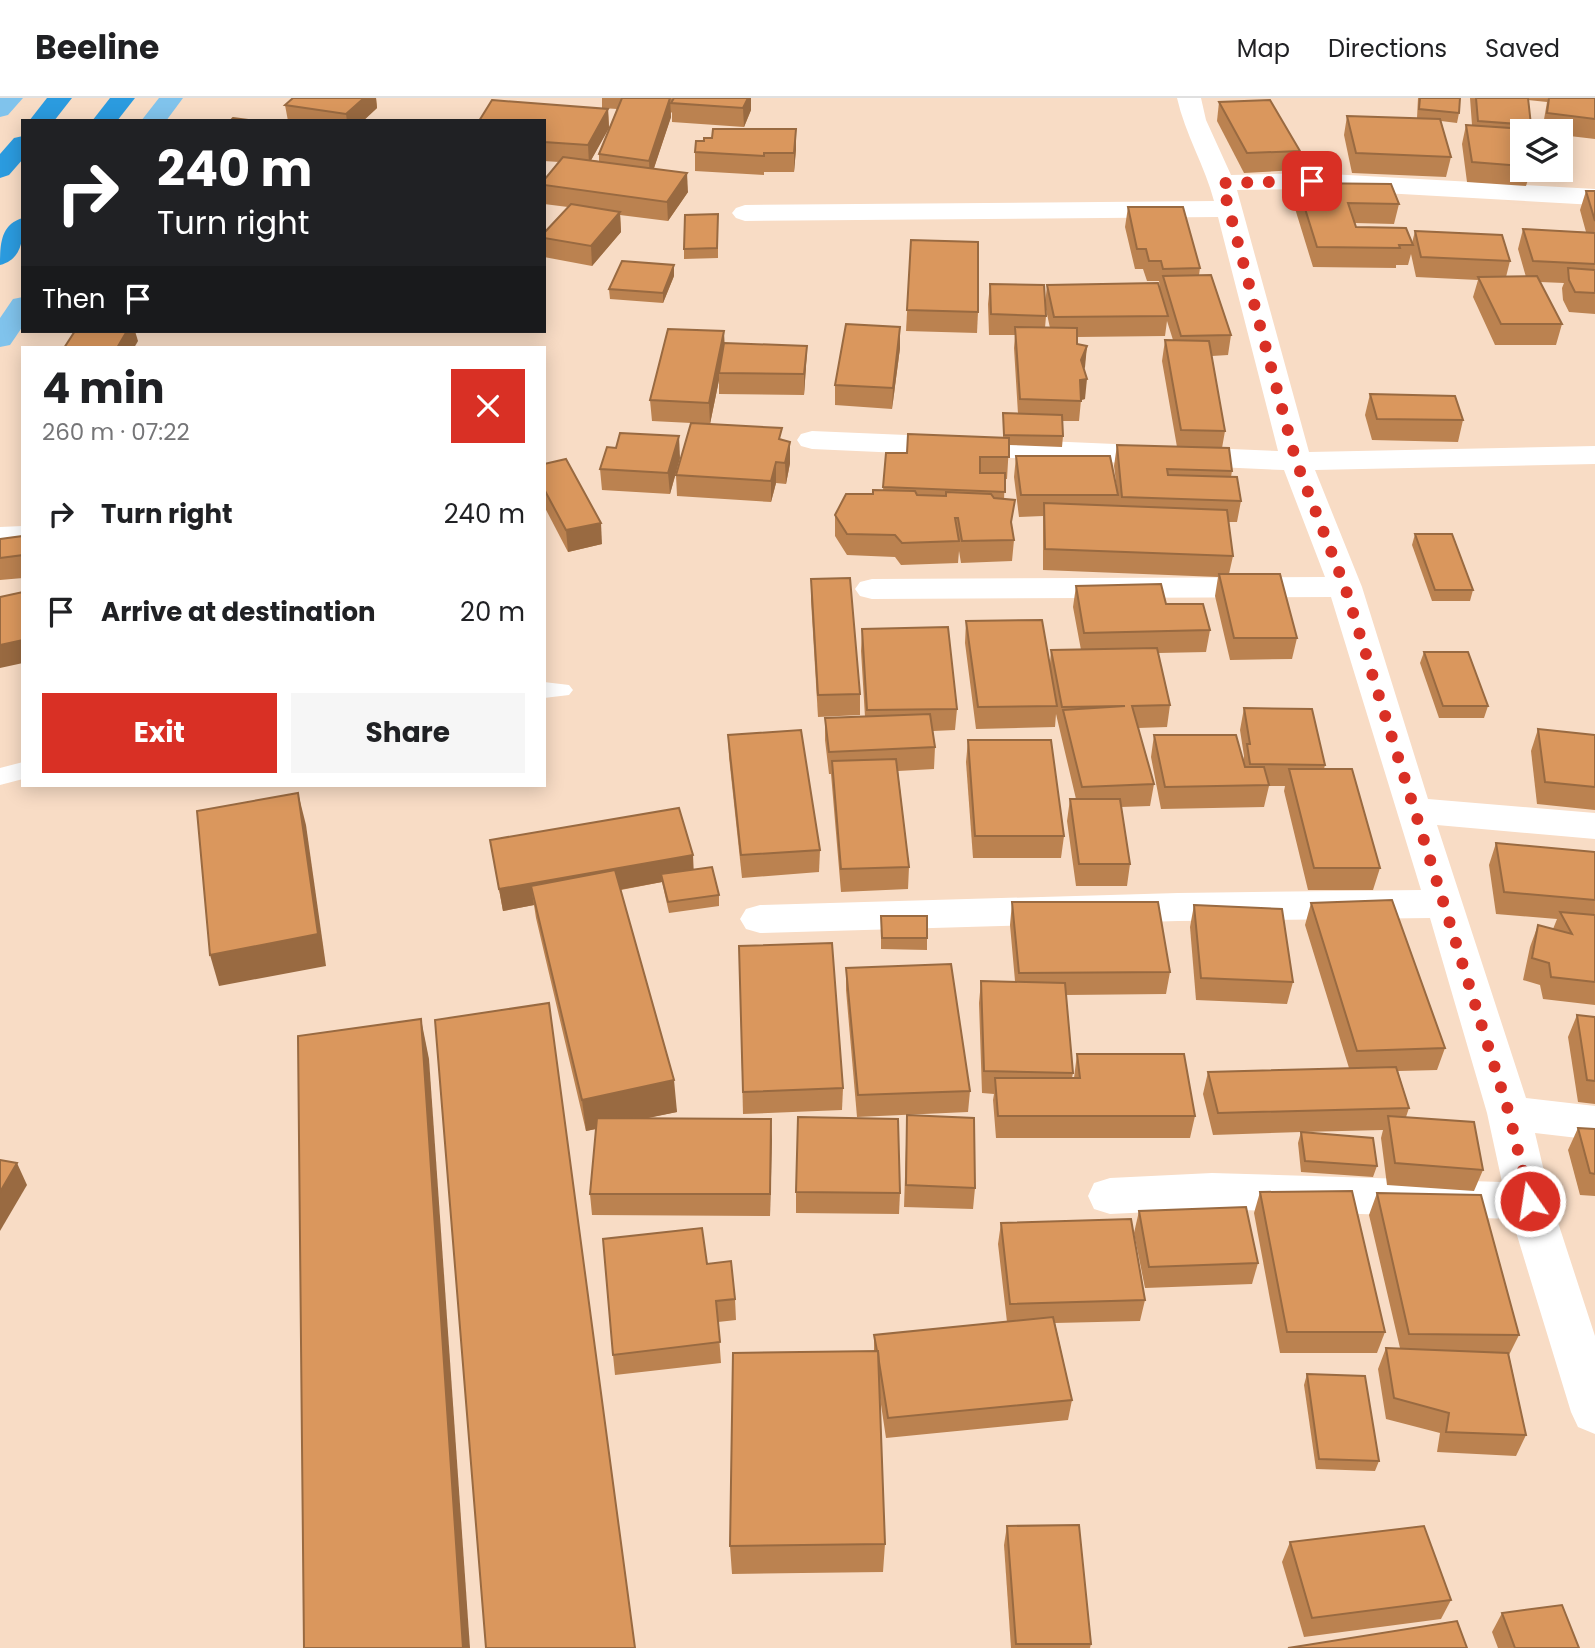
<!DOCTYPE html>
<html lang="en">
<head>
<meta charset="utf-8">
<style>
	body { margin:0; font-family:Poppins,sans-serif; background:#f6f6f6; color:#202124; height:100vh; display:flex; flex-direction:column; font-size:26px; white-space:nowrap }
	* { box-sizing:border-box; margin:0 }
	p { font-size:23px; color:#757577 }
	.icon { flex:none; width:38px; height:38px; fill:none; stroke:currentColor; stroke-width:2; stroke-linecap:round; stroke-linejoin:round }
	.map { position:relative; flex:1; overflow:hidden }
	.panel { position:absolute; left:21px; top:248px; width:525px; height:441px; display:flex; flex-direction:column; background:#fff; border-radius:0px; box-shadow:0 4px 18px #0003 }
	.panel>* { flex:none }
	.top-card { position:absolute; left:21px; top:21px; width:525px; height:214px; border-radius:0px; box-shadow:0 4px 18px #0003; background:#202124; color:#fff; overflow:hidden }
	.controls { position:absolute; left:1510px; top:21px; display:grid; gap:14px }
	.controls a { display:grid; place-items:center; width:63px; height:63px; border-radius:0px; background:#fff; box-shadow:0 4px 18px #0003; font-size:35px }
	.pin { position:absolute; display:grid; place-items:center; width:60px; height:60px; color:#fff; margin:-30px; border-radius:14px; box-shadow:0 4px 10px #0006 }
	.me { position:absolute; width:77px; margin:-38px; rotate:347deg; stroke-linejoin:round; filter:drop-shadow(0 0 5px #0008) }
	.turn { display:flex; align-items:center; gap:24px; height:147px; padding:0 21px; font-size:32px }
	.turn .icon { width:91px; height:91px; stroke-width:2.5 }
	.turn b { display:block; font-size:49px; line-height:60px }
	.then { display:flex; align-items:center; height:66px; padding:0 21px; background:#0003; gap:14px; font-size:26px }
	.round { display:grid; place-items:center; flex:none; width:74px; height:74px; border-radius:0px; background:#f6f6f6 }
	.overview { display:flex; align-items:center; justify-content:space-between; height:119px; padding:0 21px }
	h1 { font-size:42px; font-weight:700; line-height:52px }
	.cta { display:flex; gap:14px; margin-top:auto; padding:14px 21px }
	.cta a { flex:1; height:80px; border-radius:0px; background:#d93025; color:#fff; font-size:28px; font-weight:700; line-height:80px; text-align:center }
	.cta a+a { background:#f6f6f6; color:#202124 }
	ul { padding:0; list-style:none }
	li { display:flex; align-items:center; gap:21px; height:98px; padding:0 21px }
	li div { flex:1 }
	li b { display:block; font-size:26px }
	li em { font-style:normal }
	header { display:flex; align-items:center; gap:42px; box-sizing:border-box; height:98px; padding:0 35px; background:#fff; border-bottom:2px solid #e0e0e0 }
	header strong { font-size:33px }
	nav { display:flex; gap:38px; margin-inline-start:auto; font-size:24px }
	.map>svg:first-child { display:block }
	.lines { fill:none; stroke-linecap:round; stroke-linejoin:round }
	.lane { fill:#fff; fill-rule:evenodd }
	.street { fill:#fff; fill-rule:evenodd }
	.primary { fill:#80c3ec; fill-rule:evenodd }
	.highway { fill:#2b9bdf; fill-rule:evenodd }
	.wall { fill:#bb8250; fill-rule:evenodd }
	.shaded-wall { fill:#996a41 }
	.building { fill:#da975d; stroke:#996a41; stroke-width:2 }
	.route { stroke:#d93025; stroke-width:12; stroke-dasharray:0 21.6 }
</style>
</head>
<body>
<header>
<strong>Beeline</strong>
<nav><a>Map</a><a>Directions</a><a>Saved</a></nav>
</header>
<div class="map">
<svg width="1595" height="1550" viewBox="0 0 1595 1550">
	<rect width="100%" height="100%" fill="#f8dcc5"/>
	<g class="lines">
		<g class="lane">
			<path d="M544,584L569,587L573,592L569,597L544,600Z"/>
			<path d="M23,664V681L0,687V670Z"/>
		</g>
		<g class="street">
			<path d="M1177,0H1201L1206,22L1231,77L1312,75L1595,91V107L1312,91L1237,92L1309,354L1595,348V366L1315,372L1362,489L1428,701L1595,715V741L1437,727L1526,1000L1595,1008V1042L1535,1035L1551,1103L1595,1238V1336L1578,1329L1571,1314L1512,1121L1212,1111L1110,1116L1094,1111L1088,1098L1094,1085L1110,1080L1212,1075L1502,1084L1487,1015L1430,820L1178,823L760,835L746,831L740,821L746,811L760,807L1178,795L1421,792L1331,499L872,501L860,498L855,491L860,484L872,481L1325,479L1284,372L812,351L801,348L797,342L801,336L812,333L1278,353L1218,119L745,123L736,120L732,115L736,110L745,107L1214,103C1205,68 1185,36 1177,0Z"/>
			<path d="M23,428V448L0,449V429Z"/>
		</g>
		<g class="primary">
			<path d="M0,0H23L8,17L0,19Z"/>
			<path d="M159,0H183L166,23H141Z"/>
			<path d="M23,199V228L10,247L0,249V220L13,201Z"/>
		</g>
		<g class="highway">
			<path d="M47,0H72L54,23H29Z"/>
			<path d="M110,0H135L117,23H92Z"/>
			<path d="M23,38V61L9,77L0,80V56L14,40Z"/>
			<path d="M23,120C23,140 23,161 0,167C0,148 0,126 23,120Z"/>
		</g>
	</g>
	<g class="wall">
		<path d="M293,0H376L377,10L363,23H288L285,7Z"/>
		<path d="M602,0H751V12L744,29L672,24V15L671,14V19L654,70L688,94L668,123L620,117L621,134L592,168L544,159V135L568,109L544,106V82L559,64L544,63V23L608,11L609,30L591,62L599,63V56L617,11L602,10Z"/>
		<path d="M1418,0H1460L1459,15L1457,25L1441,23L1451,59L1446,79L1352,75L1344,37L1347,18L1417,20Z"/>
		<path d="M1470,0H1595V41L1561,37V33H1542L1547,4L1528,2L1531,27L1530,33H1522V72H1531L1526,88L1467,84L1462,46L1466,27H1472Z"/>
		<path d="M1219,4L1300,53L1297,72L1244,75L1217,23Z"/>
		<path d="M712,40L796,51L794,74H764V77L695,73V54L704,43Z"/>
		<path d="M1297,85L1399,106L1394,126L1355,125L1356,129L1412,145L1415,133L1510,163L1506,179H1526L1518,151L1523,131L1586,134L1580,112L1586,93H1595V216L1569,214L1563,202L1562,190L1564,185L1540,184L1562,226L1556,247H1495L1473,199L1478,182L1416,179L1411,156L1408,167H1396V170L1313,169L1293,104Z"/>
		<path d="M1128,109L1200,170L1199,177L1231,237L1228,257L1212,258L1225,333L1222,350L1232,373L1231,379L1241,403L1237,424H1228L1233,458L1229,476L1297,540L1292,561L1230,562L1215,498L1218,479L1043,472V418L1019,419L1014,379L1016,358L1117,392L1114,368L1117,347L1177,349L1162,263L1165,242H1173L1167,223L1165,238L1077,239V246L1087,248L1084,271L1085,301L1081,302L1079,323H1062L1063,338L1062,349L1009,347L1007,381H1005L1004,401L1014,442L1012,463L961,465L959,453L958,465L901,467L895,459L847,457L835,438V417L873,396L883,392L886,355H907L1003,340V315L1018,316L1014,250L1015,237H989L988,206L990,186L1045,207L1047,187L1160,192L1159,183H1147L1143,171H1135L1125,129ZM1045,207L1050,230H1045L1046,218Z"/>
		<path d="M718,116V160L684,161V151Z"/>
		<path d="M911,142L978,214L977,235L906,233Z"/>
		<path d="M674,178L663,205L610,201L609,191Z"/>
		<path d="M900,229V250L892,311L835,307V287Z"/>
		<path d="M724,245L807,248L806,268L804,297L719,296V282L710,326L782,341L790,365L786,386L776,385L771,404L677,398L676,377L691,325L652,323L650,302Z"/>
		<path d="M1370,296L1463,322L1458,344L1372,342L1365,317Z"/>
		<path d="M680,360L670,396L602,392L600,371Z"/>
		<path d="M544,366L602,446L568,454L544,408Z"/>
		<path d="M1415,436L1473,492L1470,503H1432L1412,447Z"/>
		<path d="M23,438V480L0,482V441Z"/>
		<path d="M811,481L860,596V617L818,619L811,502Z"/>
		<path d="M1076,488L1166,506L1210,532L1206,554L1158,555L1170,607L1167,629L1138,630L1154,686L1150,708L1121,709L1130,766L1127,788H1076L1067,723L1070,701H1076L1056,616L1055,629L976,631L965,545L966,523L1050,566L1051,552H1081L1073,509Z"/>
		<path d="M862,531L957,611L955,632L933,633L935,649L934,671L898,673L909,769L908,791L841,794L831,676H829L825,642V620L865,619L861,553Z"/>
		<path d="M1424,554L1488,608L1484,620H1439L1420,565Z"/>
		<path d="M1244,610L1325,667L1324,671L1380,770L1373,792H1308L1284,693L1285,688H1269L1264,709L1161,711L1151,659L1154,637L1243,663L1244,658L1240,632Z"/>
		<path d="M1538,631L1595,637V712L1537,706L1531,653Z"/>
		<path d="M728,637L820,752L819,774L742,780L729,659Z"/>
		<path d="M968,642L1064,738L1061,760H973L966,664Z"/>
		<path d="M490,742L694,771L719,797V808L669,815L662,784L621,792L677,1014L646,1020L771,1021L770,1118L592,1117L590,1096L596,1031L586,1033L536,820L534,807L503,813Z"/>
		<path d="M1496,745L1595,754V907L1543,901L1540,887L1523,882L1530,849L1538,827L1553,831L1557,821L1496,816L1489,767Z"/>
		<path d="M1012,804L1170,874L1166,896L1066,897L1073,975L1072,980H1074L1077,956L1195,1018L1190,1040H996L993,1002L994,996L982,995L979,905L981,883H1015L1010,827Z"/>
		<path d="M1311,805L1445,950L1437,972L1398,973L1409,1010L1406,1019L1483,1072L1474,1093L1387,1087L1381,1040L1383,1032L1301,1034L1377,1068L1373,1079L1301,1074L1298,1045L1301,1034L1213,1037L1203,996L1208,974L1349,970L1305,827Z"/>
		<path d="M1194,807L1293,884L1287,906L1196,902L1190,829Z"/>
		<path d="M881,818L927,840V852L881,851Z"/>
		<path d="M739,848L843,990L842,1012L743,1016Z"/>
		<path d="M846,870L970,993L968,1014L857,1019L846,892Z"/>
		<path d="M1577,917L1595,919V1006L1578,1004L1568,939Z"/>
		<path d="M907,1017L975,1090L973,1111L904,1109Z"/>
		<path d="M1578,1030L1595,1031V1098L1580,1097L1568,1052Z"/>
		<path d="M796,1094L900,1095L899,1116L796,1115Z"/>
		<path d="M1260,1094L1385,1234L1377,1255H1280L1254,1115Z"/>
		<path d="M1377,1095L1519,1237L1509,1257L1526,1337L1516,1358L1437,1354L1440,1335L1386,1321L1378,1271L1386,1250H1400L1369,1117Z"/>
		<path d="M1139,1113L1258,1165L1252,1186L1145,1190L1134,1135Z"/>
		<path d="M1001,1125L1145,1202L1140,1223L1055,1225L1072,1302L1068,1322L886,1340L880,1300L885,1446L883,1474L732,1476L730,1448L874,1253V1237L1007,1224L998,1146Z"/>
		<path d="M707,1166L735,1201L736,1222L718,1224L721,1265L615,1277L613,1257Z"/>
		<path d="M1307,1276L1379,1363L1375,1373L1316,1371L1304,1287Z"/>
		<path d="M1007,1428L1091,1546L1090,1550H1011L1004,1447Z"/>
		<path d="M1290,1444L1451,1502L1441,1521L1304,1539L1282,1464Z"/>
		<path d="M1502,1515L1579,1550H1498L1492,1534Z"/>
	</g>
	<g class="shaded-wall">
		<path d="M364,0H376L377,10L363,23H347L346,16Z"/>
		<path d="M670,0L671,19L650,82L649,63Z"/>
		<path d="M748,0H751V12L744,29L743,10Z"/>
		<path d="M608,11L609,30L589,66L588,47Z"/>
		<path d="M796,31V51L794,74V55Z"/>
		<path d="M687,75L688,94L668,123L667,104Z"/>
		<path d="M620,114L621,134L592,168L591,148Z"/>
		<path d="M674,167V178L663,205V195Z"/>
		<path d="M900,229V250L892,311L893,290Z"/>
		<path d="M127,233H135L138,243L134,250H117Z"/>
		<path d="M724,233L725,254L719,275V282L710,326L709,305Z"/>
		<path d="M807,248L806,268L804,297V276Z"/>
		<path d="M1087,248L1085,269L1079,283L1081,262Z"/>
		<path d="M1087,281L1085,301L1077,303L1080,282Z"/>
		<path d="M679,338L680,360L670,396L668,375Z"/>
		<path d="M790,344V365L786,386L785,365Z"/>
		<path d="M776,364V385L771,404V383Z"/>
		<path d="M601,425L602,446L568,454L566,432Z"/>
		<path d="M23,542V565L0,570V547Z"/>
		<path d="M298,695L306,727L326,868L219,888L210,857Z"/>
		<path d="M693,757L694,779L661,776L662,784L536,807L531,788L534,807L503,813L499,791Z"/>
		<path d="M421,921L429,961L470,1550H463Z"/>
		<path d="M674,982L677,1014L586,1033L582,1002Z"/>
		<path d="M771,1021L772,1042L770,1118V1096Z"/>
		<path d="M17,1065L27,1087L0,1133V1094Z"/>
	</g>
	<g class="building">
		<path d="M293,0H364L346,16L285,7Z"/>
		<path d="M622,0H670L649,63L599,56Z"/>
		<path d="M674,0H748L743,10L671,5Z"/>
		<path d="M1420,0H1460L1459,15L1419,11Z"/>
		<path d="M1476,0H1528L1531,27L1478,23Z"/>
		<path d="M1549,0H1595V21L1547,15Z"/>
		<path d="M492,2L608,11L588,47L544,44V23H479Z"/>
		<path d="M1270,2L1300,53L1247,55L1219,4Z"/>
		<path d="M1347,18L1440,21L1451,59L1356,55Z"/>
		<path d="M233,20L256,23H230Z"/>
		<path d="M1466,27L1525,31V33H1522V68L1472,64Z"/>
		<path d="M713,31H796L794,55H764V58L695,54L696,43H704V40H712Z"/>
		<path d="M563,59L687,75L667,104L544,87V82Z"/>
		<path d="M1297,85L1391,86L1399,106L1348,105L1356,129L1406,130L1413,147H1399L1400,150L1317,149Z"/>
		<path d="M1586,93H1595V123Z"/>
		<path d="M571,106L620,114L591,148L544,140V135Z"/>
		<path d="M1128,109H1183L1200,170L1163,171L1161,163H1149L1146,151H1137Z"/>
		<path d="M718,116L717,150L684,151L685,117Z"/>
		<path d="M1523,131L1595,135V166L1533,163Z"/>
		<path d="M1415,133L1502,137L1510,163L1421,159Z"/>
		<path d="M911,142L978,144V214L907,212Z"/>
		<path d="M622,163L674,167L663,195L609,191Z"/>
		<path d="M1568,170L1595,172V195L1575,194L1569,182Z"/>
		<path d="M1211,177L1231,237L1181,238L1163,178Z"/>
		<path d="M1537,178L1562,226H1501L1478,179Z"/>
		<path d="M1158,185L1168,218L1054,219L1047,187Z"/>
		<path d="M990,186L1044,187L1046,218L991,216Z"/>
		<path d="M846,226L900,229L893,290L835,287Z"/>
		<path d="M1015,229L1077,230V246L1087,248L1081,262L1087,281L1080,282L1081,303L1020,301Z"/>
		<path d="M668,231L724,233L709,305L650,302Z"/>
		<path d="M75,233H127L117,250H64Z"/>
		<path d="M1165,242L1209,243L1225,333L1181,332Z"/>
		<path d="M724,245L807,248L804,276L719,275Z"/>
		<path d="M1370,296L1455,298L1463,322L1377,321Z"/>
		<path d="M1003,315L1062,317L1063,338L1004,337Z"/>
		<path d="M691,325L782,330L779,341L790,344L785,365L776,364L771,383L676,377Z"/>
		<path d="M620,335L679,338L668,375L600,371L607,349L616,350Z"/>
		<path d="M908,336L1009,340V359H980V375H1005V394L883,389L886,355H907Z"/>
		<path d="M1117,347L1229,350L1232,373L1167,371L1168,377L1237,379L1241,403L1122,399Z"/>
		<path d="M1016,358H1110L1118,397H1021Z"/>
		<path d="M566,361L601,425L566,432L544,391V366Z"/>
		<path d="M873,392L915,393L917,397L946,398V394L991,396L994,400L1015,402L1011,424L1014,442L962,443L958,420H955L959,443L902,445L895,437L847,436L835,417L846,396H873Z"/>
		<path d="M1044,405L1227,412L1233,458L1045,451Z"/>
		<path d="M1415,436H1452L1473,492H1435Z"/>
		<path d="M23,438V457L0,460V441Z"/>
		<path d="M1219,476H1280L1297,540H1234Z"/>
		<path d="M850,480L860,596L818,597L811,481Z"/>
		<path d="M1161,486L1166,506H1203L1210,532L1084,535L1076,488Z"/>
		<path d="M23,494V542L0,547V499Z"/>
		<path d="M1042,522L1057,608L978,609L966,523Z"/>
		<path d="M948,529L957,611L867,612L862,531Z"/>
		<path d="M1157,550L1170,607L1132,608L1154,686L1082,689L1063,612L1125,608L1062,609L1051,552Z"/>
		<path d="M1424,554H1468L1488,608H1443Z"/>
		<path d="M1244,610L1312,611L1325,667L1250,666L1247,646H1250Z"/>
		<path d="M930,616L935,649L829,654L825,620Z"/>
		<path d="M1538,631L1595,637V689L1545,684Z"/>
		<path d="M801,632L820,752L741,757L728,637Z"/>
		<path d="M1154,637H1236L1245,669H1264L1269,687L1165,689Z"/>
		<path d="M968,642H1051L1064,738H975Z"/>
		<path d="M896,661L909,769L841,771L832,663Z"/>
		<path d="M1289,671H1352L1380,770H1314Z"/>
		<path d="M298,695L318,836L210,857L197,713Z"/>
		<path d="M1070,701H1120L1130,766H1079Z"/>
		<path d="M679,710L693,757L499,791L490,742Z"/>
		<path d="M1496,745L1595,754V802L1504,794Z"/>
		<path d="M712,769L719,797L668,804L661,776Z"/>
		<path d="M615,772L674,982L582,1002L531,788Z"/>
		<path d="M1392,802L1445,950L1357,953L1311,805Z"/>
		<path d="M1012,804H1158L1170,874L1019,875Z"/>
		<path d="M1194,807L1282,811L1293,884L1201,880Z"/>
		<path d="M1560,814L1595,817V884L1551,879L1549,865L1532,860L1538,827L1572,836Z"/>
		<path d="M881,818H927V840H882Z"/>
		<path d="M832,845L843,990L743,994L739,848Z"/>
		<path d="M951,866L970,993L858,997L846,870Z"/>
		<path d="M981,883L1065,885L1073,975L984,973Z"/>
		<path d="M549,905L635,1550H486L435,922Z"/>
		<path d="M1577,917L1595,919V983L1587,982Z"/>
		<path d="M421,921L463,1550H304L298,938Z"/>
		<path d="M1077,956H1184L1195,1018H998L995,980H1080Z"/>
		<path d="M1396,969L1409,1010L1218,1015L1208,974Z"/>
		<path d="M907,1017L974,1020L975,1090L906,1087Z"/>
		<path d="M1388,1018L1474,1024L1483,1072L1395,1065Z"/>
		<path d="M798,1019L898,1021L900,1095L796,1094Z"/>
		<path d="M597,1020L771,1021L770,1096H590Z"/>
		<path d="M1578,1030L1595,1031V1076L1590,1075Z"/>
		<path d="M1301,1034L1373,1040L1377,1068L1305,1063Z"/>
		<path d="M0,1062L17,1065L0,1094Z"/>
		<path d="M1352,1093L1385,1234H1287L1260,1094Z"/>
		<path d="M1377,1095L1481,1097L1519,1237L1409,1236Z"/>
		<path d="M1246,1109L1258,1165L1149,1169L1139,1113Z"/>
		<path d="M1131,1121L1145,1202L1010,1206L1001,1125Z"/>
		<path d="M702,1130L707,1166L731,1163L735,1201L716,1203L720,1244L613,1257L603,1141Z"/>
		<path d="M1053,1219L1072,1302L888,1320L879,1264L878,1253H877L874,1237Z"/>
		<path d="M1386,1250L1508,1255L1526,1337L1446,1334L1449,1315L1394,1300Z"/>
		<path d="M878,1253L885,1446L730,1448L733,1255Z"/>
		<path d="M1307,1276L1365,1278L1379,1363L1319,1361Z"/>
		<path d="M1079,1427L1091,1546H1016L1007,1428Z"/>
		<path d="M1424,1428L1451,1502L1312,1520L1290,1444Z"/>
		<path d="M1562,1507L1579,1550H1515L1502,1515Z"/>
		<path d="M1457,1523L1467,1550H1288Z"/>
	</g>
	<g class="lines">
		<path class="route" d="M1312,83L1222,85L1296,363L1345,489L1509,1015L1530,1103"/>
	</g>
</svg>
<div class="controls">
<a><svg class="icon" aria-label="layers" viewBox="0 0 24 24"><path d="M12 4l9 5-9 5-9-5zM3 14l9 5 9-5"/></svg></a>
</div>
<div class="pin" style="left:1312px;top:83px;background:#d93025"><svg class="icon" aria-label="arrive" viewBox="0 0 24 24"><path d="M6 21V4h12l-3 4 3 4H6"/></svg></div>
<svg class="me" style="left:1530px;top:1103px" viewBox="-20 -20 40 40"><circle r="17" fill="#d93025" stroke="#fff" stroke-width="3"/><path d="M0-11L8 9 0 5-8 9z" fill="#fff"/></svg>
<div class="top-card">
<div class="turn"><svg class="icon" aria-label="right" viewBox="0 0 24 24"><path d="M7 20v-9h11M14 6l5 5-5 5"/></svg><div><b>240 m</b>Turn right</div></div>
<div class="then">Then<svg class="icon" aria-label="arrive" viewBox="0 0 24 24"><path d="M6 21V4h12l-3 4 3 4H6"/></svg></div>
</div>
<section class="panel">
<div class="overview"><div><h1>4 min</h1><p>260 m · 07:22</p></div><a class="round" style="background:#d93025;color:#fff"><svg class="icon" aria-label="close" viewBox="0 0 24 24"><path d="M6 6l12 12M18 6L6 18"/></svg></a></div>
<ul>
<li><svg class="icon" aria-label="right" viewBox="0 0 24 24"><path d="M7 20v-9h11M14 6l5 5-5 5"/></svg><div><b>Turn right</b></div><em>240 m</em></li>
<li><svg class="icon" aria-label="arrive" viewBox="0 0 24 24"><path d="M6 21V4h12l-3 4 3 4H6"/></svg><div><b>Arrive at destination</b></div><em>20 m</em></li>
</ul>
<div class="cta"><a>Exit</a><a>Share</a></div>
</section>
</div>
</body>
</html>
